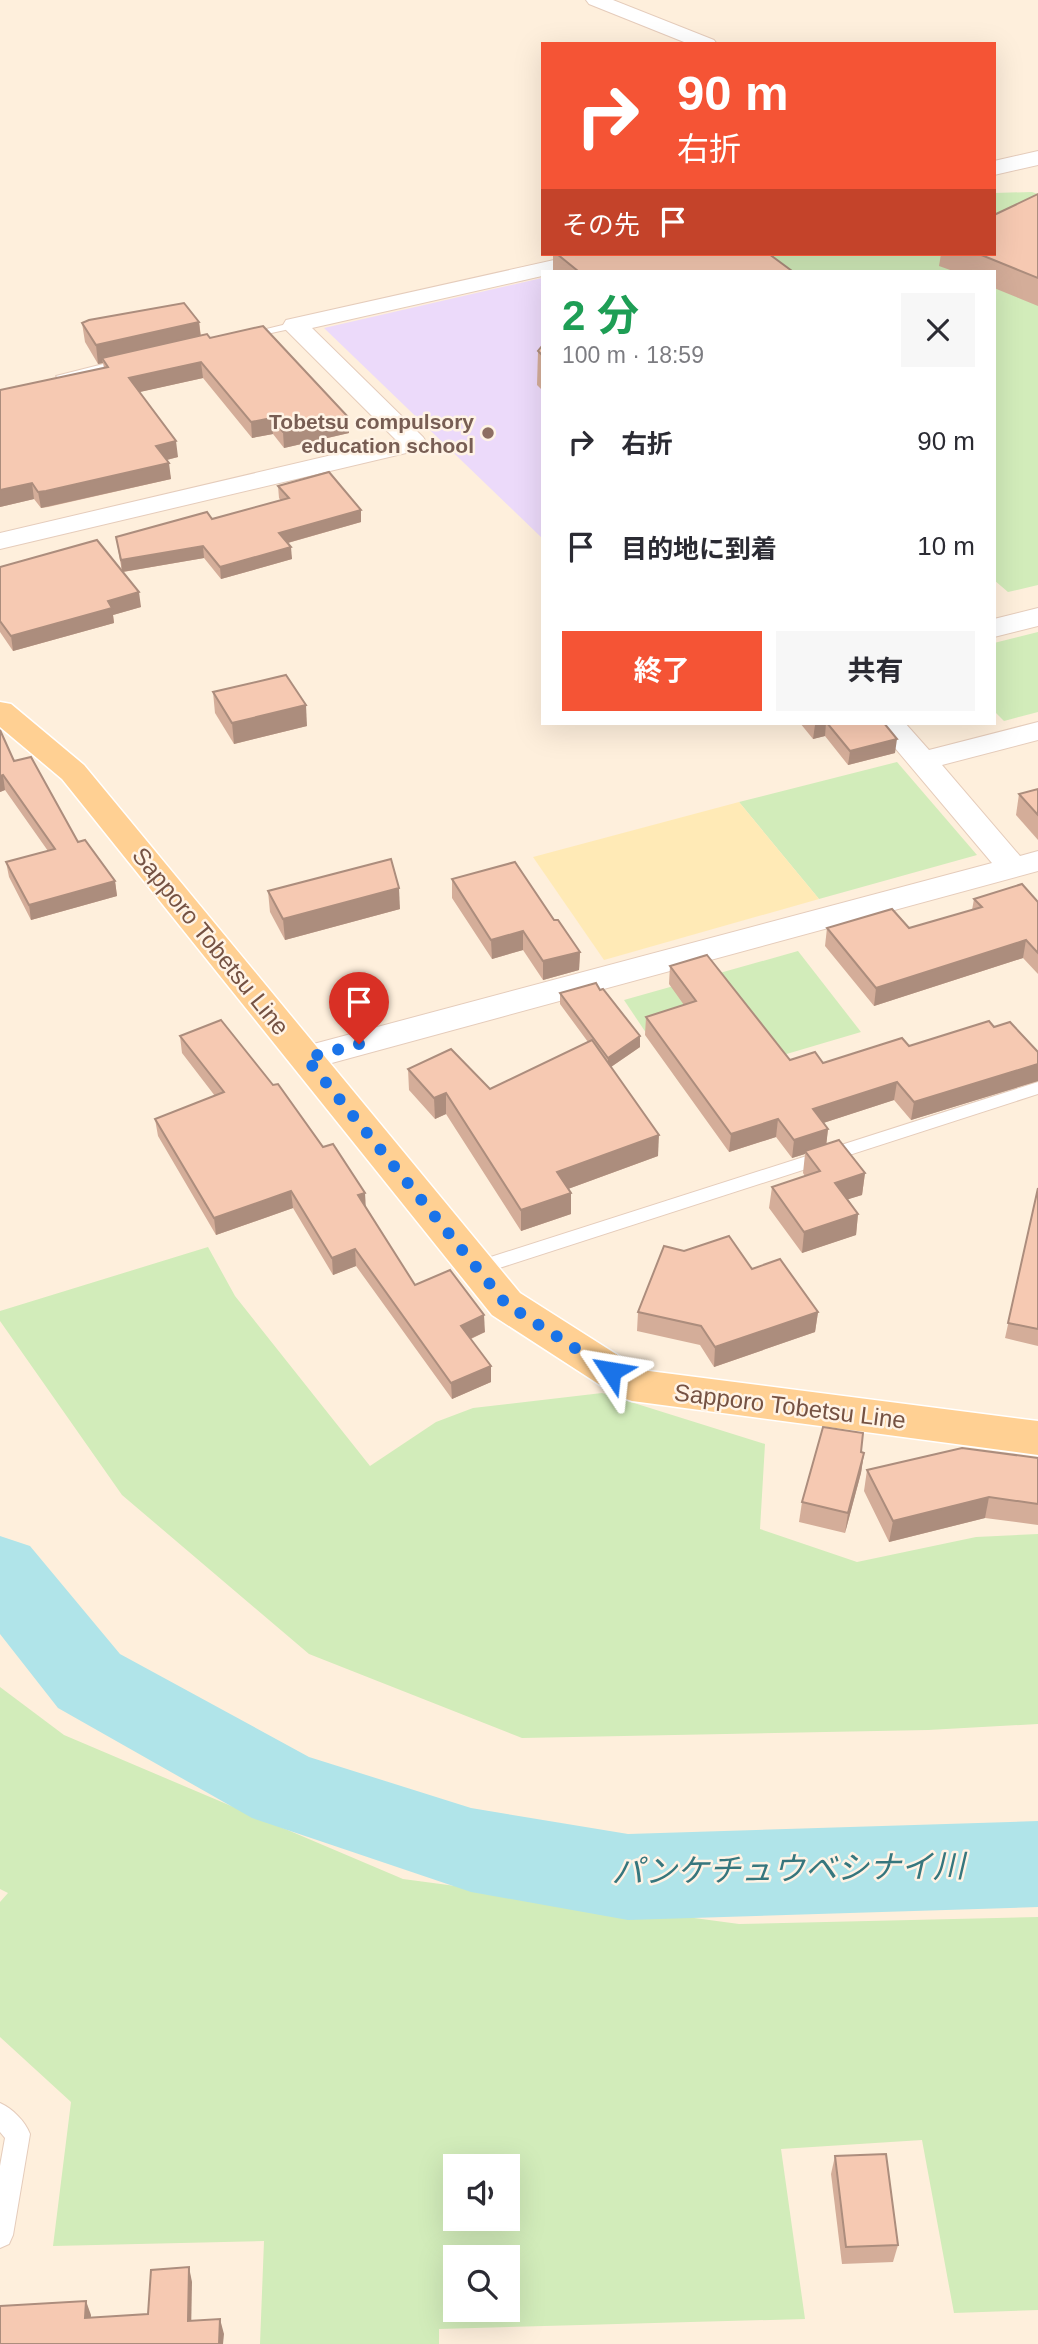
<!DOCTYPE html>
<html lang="ja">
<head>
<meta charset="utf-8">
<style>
	body { margin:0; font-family:Helvetica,"Noto Sans JP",sans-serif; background:#f7f7f7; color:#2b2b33; height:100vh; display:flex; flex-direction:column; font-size:26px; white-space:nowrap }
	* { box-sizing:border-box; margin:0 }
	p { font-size:23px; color:#7c7c81 }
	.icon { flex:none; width:38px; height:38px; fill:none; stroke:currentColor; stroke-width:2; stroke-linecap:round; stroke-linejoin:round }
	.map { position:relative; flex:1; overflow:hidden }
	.panel { position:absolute; left:541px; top:270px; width:455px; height:455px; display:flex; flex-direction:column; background:#fff; border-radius:0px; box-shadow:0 7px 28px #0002 }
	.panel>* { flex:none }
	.hud { position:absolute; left:541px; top:42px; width:455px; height:214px; border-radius:0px; box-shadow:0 7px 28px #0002; background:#f55435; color:#fff; overflow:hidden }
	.tools { position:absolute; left:443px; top:2154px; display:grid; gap:14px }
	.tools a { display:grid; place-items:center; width:77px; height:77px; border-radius:0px; background:#fff; box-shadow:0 7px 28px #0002; font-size:35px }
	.pin { position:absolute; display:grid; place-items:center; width:60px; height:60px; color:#fff; margin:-72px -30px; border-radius:50% 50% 50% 0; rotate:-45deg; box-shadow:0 0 7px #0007 }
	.pin .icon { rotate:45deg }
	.me { position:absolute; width:77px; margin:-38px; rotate:303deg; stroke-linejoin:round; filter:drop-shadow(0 0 5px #0008) }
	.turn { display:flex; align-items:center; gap:24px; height:147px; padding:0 21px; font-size:32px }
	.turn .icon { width:91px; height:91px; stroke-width:2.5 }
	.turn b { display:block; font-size:49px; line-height:60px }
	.then { display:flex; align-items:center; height:66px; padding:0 21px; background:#0003; gap:14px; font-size:26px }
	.round { display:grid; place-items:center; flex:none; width:74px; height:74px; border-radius:0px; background:#f7f7f7 }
	.summary { display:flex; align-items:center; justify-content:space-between; height:119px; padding:0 21px }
	h1 { font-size:42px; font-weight:700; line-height:52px; color:#1e9e55 }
	.cta { display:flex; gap:14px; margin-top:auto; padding:14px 21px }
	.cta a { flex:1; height:80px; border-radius:0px; background:#f55435; color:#fff; font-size:28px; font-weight:700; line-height:80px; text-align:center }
	.cta a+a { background:#f7f7f7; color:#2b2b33 }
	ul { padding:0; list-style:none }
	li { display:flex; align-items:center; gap:21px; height:105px; padding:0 21px }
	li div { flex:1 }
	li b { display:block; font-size:26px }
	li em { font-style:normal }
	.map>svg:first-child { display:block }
	.education { fill:#ecdafa }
	.green { fill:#d2ecba; fill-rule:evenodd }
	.sand { fill:#ffeab6 }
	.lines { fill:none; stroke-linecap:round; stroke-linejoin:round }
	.river { fill:#b0e4e9; fill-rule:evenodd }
	.lane-casing { stroke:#e5ccbb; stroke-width:2 }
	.street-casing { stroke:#e5ccbb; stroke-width:2 }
	.primary-casing { stroke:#fff; stroke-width:3 }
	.lane { fill:#fff; fill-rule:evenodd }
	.street { fill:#fff; fill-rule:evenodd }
	.primary { fill:#ffd093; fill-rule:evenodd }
	.wall { fill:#d4ad99 }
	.shaded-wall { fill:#ac8d7d }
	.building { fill:#f6c9b2; stroke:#ac8d7d; stroke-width:2 }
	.route { stroke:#1a73e8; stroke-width:12; stroke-dasharray:0 21.6 }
	.education-dot { fill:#8d6e63; stroke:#fff3e5; stroke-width:2.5 }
	.labels { text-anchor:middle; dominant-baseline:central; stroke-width:5; stroke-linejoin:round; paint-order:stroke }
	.far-education-label { font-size:21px; font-weight:bold; fill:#785e54; stroke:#fff3e5; text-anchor:end }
	.street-label { font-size:24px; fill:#755243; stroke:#fff3e5 }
	.near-water-label { font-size:32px; font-style:italic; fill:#36767d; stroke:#fff3e5 }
</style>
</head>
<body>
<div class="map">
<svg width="1038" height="2344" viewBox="0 0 1038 2344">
	<rect width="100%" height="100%" fill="#feefdc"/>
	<path class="education" d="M542,278V538L324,328Z"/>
	<g class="green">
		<path d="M1032,192L1038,194V585L1008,592L994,580V271H767L744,254H994V193Z"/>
		<path d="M1038,632V712L1004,721L994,711V643Z"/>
		<path d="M897,762L977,855L819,899L739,802Z"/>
		<path d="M798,951L861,1032L681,1085L624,1000Z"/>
		<path d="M208,1247L235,1296L370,1466L436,1422L473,1408L602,1393L765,1444L760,1529L857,1562L976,1537L1038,1534V1724L928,1730L522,1738L309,1654L122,1495L0,1321V1311Z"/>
		<path d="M0,1687L64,1735L403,1879L739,1924L1038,1917V2310L954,2313L922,2140L781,2149L805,2319L439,2329V2344H260L264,2241L53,2246L71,2102L0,2037V1902L8,1893L0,1889ZM508,2166V2219H455V2166ZM455,2258H508V2310H455Z"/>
	</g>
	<path class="sand" d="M739,802L819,899L604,960L533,857Z"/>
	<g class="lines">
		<path class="river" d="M0,1536L30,1546L120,1654L309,1757L471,1808L628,1834L1038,1821V1907L628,1920L471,1892L252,1818L58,1708L0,1634Z"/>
		<g class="lane-casing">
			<g id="lane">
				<path d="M295,322L301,325L299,327L244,339L238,336Z"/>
				<path d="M127,358L131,360V364L62,380L56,376Z"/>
				<path d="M1038,1082V1094L484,1273H472L469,1268L472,1263Z"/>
				<path d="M0,2103C13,2109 25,2121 30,2134L13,2235L9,2244L0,2248V2166L5,2138L0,2132Z"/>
			</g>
		</g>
		<g class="street-casing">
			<g id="street">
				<path d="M586,0H613L714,40L717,44H689L589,4Z"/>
				<path d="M1038,151V165L994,175V161Z"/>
				<path d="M581,254H623L619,259C593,265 569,271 542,271V276L312,328L423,437L427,443L423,449L0,549V533L396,440L286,330L283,325L286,320Z"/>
				<path d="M1038,608V626L994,637V619Z"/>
				<path d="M1038,722V740L942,765L1020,856L1038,851V871L306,1070L294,1066L288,1058L294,1050L306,1046L992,863L874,723H905L929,750Z"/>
			</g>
		</g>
		<g class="primary-casing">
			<path id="primary" d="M0,702L11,704L84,765L520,1293L641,1370L1038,1421V1455L632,1401L617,1396L492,1315L62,779L0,727Z"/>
		</g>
		<use href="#lane" class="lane"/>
		<use href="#street" class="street"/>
		<use href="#primary" class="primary"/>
	</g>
	<g class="wall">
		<path d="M1038,194V306L994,288V271H953L939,266L941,254H994Z"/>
		<path d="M553,254H769L792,271H553Z"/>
		<path d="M199,322L201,336L210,338L349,433L284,448L273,434L252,438L203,378L139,392L178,457L167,460L171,479L48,507L41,508L34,499L0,507V390L104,368L103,363L98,364L85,342L82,323Z"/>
		<path d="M542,346V390L537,385L538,351Z"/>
		<path d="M278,486L361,522L288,543L292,559L221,579L204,558L123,572L141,607L113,615L114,623L13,651L0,632V567L122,572L116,537L212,519L281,501L279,498Z"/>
		<path d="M213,692L307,726L234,744L215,713Z"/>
		<path d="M800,723H884L895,753L848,765L825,736L813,739Z"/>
		<path d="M0,730L14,761L78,842L115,881L117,896L31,920L9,877L6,862L48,851L5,790L0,792Z"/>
		<path d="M1038,789V840L1016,815L1019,794Z"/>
		<path d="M452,879L554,920L580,952L579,970L543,980L523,950L492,959L452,898Z"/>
		<path d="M268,891L400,909L285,940L270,912Z"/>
		<path d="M974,899L1038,902V974L1023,958L874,1006L825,946L827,928H909L972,910Z"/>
		<path d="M670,966L790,1060L823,1063L909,1046L994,1027L1038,1052V1081L911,1120L894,1100L823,1123L828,1129L826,1145L865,1173L862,1195L848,1199L858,1214L856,1235L802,1253L769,1208L772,1187L805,1176L803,1173L805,1154L792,1158L776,1137L729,1152L645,1035L646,1017L684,1005L669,984Z"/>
		<path d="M560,993L640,1047L611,1067L658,1156L568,1189L571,1193V1214L521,1231L446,1114L435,1119L409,1090L408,1069L490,1089L588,1042L560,1004Z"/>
		<path d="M180,1036L365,1207L415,1285L485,1332L471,1339L491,1366V1382L452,1399L356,1266L333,1275L293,1208L216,1235L158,1136L155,1119L215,1096L182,1053Z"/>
		<path d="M1038,1188V1346L1005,1338Z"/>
		<path d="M752,1269L818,1312L815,1332L714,1367L700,1345L637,1331L638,1312Z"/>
		<path d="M864,1453L861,1473L845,1533L799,1522L802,1502Z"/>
		<path d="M1038,1458V1525L985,1518L889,1542L864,1491L867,1470Z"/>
		<path d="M835,2156L898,2245L893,2262L842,2264L831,2174Z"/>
	</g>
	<g class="shaded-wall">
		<path d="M199,322L201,340L102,358L103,363L98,364L96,345Z"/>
		<path d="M201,362L203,378L131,394L129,378Z"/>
		<path d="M348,417L349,433L284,448L283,432Z"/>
		<path d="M271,418L273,434L252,438L251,422Z"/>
		<path d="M176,441L178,457L158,462L156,446Z"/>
		<path d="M169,463L171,479L41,508L38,492Z"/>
		<path d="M32,483L34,499L0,507V490Z"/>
		<path d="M361,510V522L280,545L279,533Z"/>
		<path d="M203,546L204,558L122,572L121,560Z"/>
		<path d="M291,547L292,559L221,579L220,567Z"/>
		<path d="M139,592L141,607L113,615L114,623L13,651L11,636L108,601Z"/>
		<path d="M306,705L307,726L234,744L232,723Z"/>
		<path d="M823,723H826L825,736L813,739L815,725Z"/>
		<path d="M897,739L895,753L848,765L850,751Z"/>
		<path d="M3,775L5,790L0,792V776Z"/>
		<path d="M115,881L117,896L31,920L29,905Z"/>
		<path d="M399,888L400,909L285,940L283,919Z"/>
		<path d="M523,931V950L492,959L491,940Z"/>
		<path d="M1026,940L1023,958L874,1006L876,988Z"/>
		<path d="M580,952L579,970L543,980V961Z"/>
		<path d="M640,1036V1047L608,1069V1058Z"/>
		<path d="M1038,1064V1081L911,1120L914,1102Z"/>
		<path d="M897,1082L894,1100L811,1127L813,1109Z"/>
		<path d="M446,1093V1114L435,1119L434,1098Z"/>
		<path d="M778,1119L776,1137L729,1152L731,1134Z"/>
		<path d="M828,1129L826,1147L805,1151V1154L792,1158L794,1140Z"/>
		<path d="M659,1135L658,1156L557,1193V1172Z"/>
		<path d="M865,1173L862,1195L833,1204L835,1183Z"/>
		<path d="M291,1191L293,1208L216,1235L214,1218Z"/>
		<path d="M365,1193L366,1210L358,1195Z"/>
		<path d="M571,1193V1214L521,1231V1210Z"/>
		<path d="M858,1214L856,1235L802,1253L804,1232Z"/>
		<path d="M355,1249L356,1266L333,1275L332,1258Z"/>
		<path d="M818,1312L815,1332L714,1367L715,1347Z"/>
		<path d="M484,1315L485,1332L461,1343V1326Z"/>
		<path d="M491,1366V1382L452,1399L451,1383Z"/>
		<path d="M864,1453L861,1473L845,1533L848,1513Z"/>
		<path d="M989,1497L985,1518L889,1542L893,1521Z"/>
		<path d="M189,2267L192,2282L191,2335L188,2321Z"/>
		<path d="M86,2301L91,2315L90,2333L85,2318Z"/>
		<path d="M220,2319L224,2334L223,2344H219Z"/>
	</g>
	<g class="building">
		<path d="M1038,194V278L979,254H994V215Z"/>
		<path d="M557,254H769L792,271H578Z"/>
		<path d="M184,303L199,322L96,345L82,323L89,320Z"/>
		<path d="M263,326L348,417L283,432L271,418L251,422L201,362L129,378L176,441L156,446L169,463L46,491L38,492L32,483L0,490V390L108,367L102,358L207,334L210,338Z"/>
		<path d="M542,346V355L538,351Z"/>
		<path d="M329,472L361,510L279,533L291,547L220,567L203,546L121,560L116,537L207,512L212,519L289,498L278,486Z"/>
		<path d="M97,540L139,592L108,601L112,608L11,636L0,621V567Z"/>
		<path d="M286,675L306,705L232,723L213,692Z"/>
		<path d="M827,723H884L897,739L850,751Z"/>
		<path d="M0,730L14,761L31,757L78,842L85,840L115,881L29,905L6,862L55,849L3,775L0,776Z"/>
		<path d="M1038,789V815L1019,794Z"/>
		<path d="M391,859L399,888L283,919L268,891Z"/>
		<path d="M515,862L554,920H558L580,952L543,961L523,931L491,940L452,879Z"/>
		<path d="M1022,884L1038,902V953L1026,940L876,988L827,928L892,909L909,928L982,907L974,899Z"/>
		<path d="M707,955L790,1060L815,1052L823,1063L902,1038L909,1046L989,1021L994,1027L1010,1022L1038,1052V1064L914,1102L897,1082L813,1109L828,1129L794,1140L778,1119L731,1134L646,1017L696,1001L670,966Z"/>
		<path d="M596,983L600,990L603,989L640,1036L608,1058L560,993Z"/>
		<path d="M221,1020L273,1085L278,1084L323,1147L333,1144L365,1193L358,1195L415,1285L450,1270L484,1315L461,1326L491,1366L451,1383L355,1249L332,1258L291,1191L214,1218L155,1119L224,1092L180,1036Z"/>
		<path d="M592,1040L659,1135L557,1172L571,1193L521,1210L446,1093L434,1098L408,1069L451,1049L490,1089Z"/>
		<path d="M839,1140L865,1173L835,1183L858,1214L804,1232L772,1187L820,1171L805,1151Z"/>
		<path d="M1038,1188V1329L1008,1323Z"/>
		<path d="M729,1236L752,1269L780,1259L818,1312L715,1347L701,1326L638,1312L664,1246L684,1251Z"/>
		<path d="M823,1427L863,1433L861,1452L864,1453L848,1513L802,1502Z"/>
		<path d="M962,1448L1038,1458V1504L989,1497L893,1521L867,1470Z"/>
		<path d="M886,2154L898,2245L846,2247L835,2156Z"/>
		<path d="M189,2267L188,2321L220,2319L219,2344H0V2306L86,2301L85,2318L148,2314L151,2270Z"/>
	</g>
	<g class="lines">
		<path class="route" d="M359,1044L306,1058L506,1304L611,1371"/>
	</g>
	<circle class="education-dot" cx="488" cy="433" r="7"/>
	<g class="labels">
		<g class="far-education-label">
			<text x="474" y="421">Tobetsu compulsory<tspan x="474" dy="24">education school</tspan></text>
		</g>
		<g class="street-label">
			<text transform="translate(211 941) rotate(51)">Sapporo Tobetsu Line</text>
			<text transform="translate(790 1406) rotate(7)">Sapporo Tobetsu Line</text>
		</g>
		<g class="near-water-label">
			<text transform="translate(788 1869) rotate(-1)">パンケチュウベシナイ川</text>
		</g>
	</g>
</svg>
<div class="tools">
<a><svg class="icon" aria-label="sound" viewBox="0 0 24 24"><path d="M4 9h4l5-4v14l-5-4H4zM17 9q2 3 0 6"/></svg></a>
<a><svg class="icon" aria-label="search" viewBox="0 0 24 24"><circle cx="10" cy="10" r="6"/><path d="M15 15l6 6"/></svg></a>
</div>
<div class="pin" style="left:359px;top:1044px;background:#d93025"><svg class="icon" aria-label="arrive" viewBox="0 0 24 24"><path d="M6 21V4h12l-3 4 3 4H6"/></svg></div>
<svg class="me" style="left:611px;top:1371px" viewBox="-20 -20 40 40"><path d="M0-17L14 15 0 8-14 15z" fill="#1a73e8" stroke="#fff" stroke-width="4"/></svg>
<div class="hud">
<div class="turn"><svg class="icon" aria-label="right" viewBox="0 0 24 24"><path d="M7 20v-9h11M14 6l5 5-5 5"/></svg><div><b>90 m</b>右折</div></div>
<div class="then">その先<svg class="icon" aria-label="arrive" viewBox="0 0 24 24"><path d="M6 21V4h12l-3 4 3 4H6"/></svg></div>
</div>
<section class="panel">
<div class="summary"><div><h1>2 分</h1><p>100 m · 18:59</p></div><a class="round"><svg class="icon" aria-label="close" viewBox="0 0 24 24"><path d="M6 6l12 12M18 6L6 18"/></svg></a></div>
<ul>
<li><svg class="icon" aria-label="right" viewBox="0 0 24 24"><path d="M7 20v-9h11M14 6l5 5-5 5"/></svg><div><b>右折</b></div><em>90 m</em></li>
<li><svg class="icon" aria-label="arrive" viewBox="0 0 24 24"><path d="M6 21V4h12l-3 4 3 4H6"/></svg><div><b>目的地に到着</b></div><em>10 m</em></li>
</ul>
<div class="cta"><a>終了</a><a>共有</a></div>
</section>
</div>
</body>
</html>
